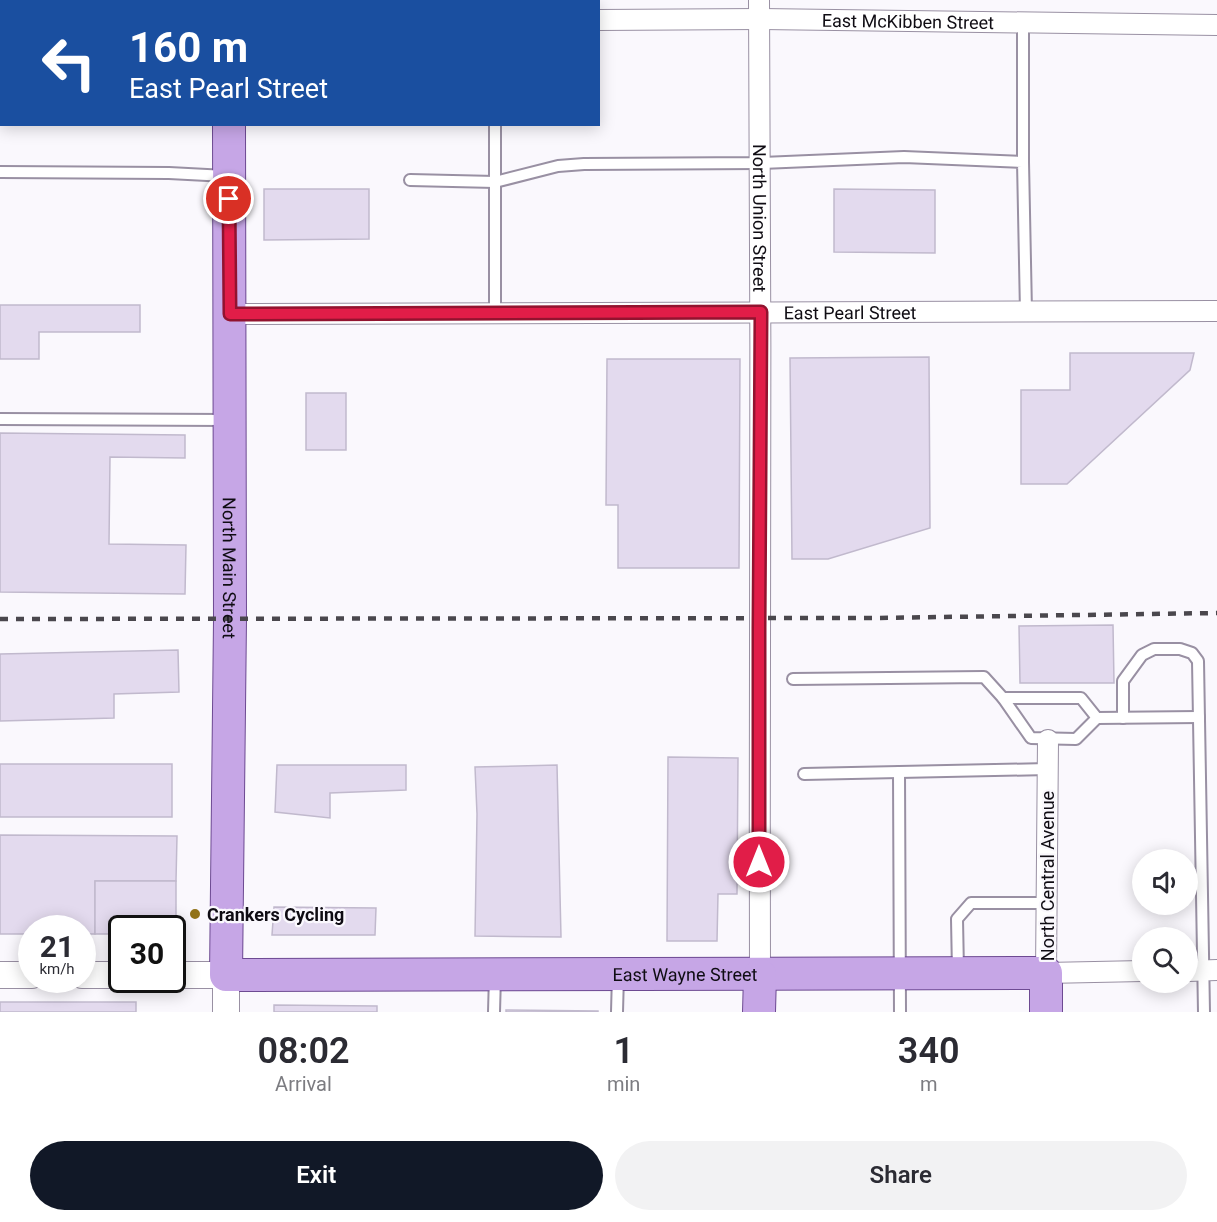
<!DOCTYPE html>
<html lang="en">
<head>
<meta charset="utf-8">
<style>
	body { margin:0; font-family:Roboto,sans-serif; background:#f2f2f3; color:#2b2b33; height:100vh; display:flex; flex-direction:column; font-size:22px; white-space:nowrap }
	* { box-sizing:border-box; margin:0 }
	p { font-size:20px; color:#7c7c81 }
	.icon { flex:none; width:33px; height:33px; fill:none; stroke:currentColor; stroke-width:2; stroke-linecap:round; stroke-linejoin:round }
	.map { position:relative; height:1012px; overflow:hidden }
	.panel { display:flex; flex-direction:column; background:#fff; flex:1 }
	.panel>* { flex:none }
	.top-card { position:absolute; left:0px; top:0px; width:600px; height:126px; box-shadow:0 3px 15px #0003; background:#1a4fa0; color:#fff; overflow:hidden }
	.tools { position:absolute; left:1132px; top:849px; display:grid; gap:12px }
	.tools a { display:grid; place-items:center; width:66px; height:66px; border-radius:50%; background:#fff; box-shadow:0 3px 15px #0003; font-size:30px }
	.speed { position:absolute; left:18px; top:915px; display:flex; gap:12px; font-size:30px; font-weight:700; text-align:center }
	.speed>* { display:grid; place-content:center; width:78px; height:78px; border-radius:50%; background:#fff; box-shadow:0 3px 15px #0003; line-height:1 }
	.speed small { font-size:15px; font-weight:400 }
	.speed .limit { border:3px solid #111; border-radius:9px; background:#fff; color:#111 }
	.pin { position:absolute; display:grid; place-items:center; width:51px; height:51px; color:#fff; margin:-26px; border:3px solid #fff; border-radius:50%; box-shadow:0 2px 6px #0007 }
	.me { position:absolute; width:66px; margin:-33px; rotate:0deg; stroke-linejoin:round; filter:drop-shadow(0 0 4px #0008) }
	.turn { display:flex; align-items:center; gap:21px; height:126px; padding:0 30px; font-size:27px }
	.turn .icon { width:78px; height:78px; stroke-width:2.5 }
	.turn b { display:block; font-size:42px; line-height:51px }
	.eta { display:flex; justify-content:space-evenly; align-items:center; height:102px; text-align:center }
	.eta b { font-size:36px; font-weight:600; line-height:42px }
	.primary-button { display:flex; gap:12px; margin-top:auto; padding:12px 30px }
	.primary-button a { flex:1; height:69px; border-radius:36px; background:#111827; color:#fff; font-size:24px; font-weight:600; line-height:69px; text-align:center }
	.primary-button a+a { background:#f2f2f3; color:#2b2b33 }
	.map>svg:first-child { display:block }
	.building { fill:#e3daee; stroke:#c1b9cd; stroke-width:1.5 }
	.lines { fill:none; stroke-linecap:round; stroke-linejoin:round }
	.service-casing { stroke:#9990a3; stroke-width:14 }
	.minor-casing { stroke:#9990a3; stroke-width:22 }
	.tertiary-casing { stroke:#9990a3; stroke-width:28 }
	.primary-casing { stroke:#6d4a92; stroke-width:34 }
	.service { stroke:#fff; stroke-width:10 }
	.minor { stroke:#fff; stroke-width:20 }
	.tertiary { stroke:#fff; stroke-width:26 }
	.primary { stroke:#c6a6e6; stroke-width:32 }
	.rail { stroke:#4a474d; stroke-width:4.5; stroke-dasharray:8 8; stroke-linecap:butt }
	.route-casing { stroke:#92132f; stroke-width:15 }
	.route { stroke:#e11d48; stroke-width:10 }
	.poi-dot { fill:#927319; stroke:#faf8fd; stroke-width:2 }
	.labels { text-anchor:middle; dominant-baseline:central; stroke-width:4.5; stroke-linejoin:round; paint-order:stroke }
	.street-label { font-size:18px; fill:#0f0c13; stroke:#faf8fd }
	.poi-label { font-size:18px; font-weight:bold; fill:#0f0c13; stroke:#faf8fd; text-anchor:start }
</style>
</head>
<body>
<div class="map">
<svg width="1217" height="1012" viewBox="0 0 1217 1012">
	<rect width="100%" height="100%" fill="#faf8fd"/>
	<g class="building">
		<path d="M264,189H369V239L264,240Z"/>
		<path d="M834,189L935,190V253L834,252Z"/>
		<path d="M0,305H140V332H39V359H0Z"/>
		<path d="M1070,353H1194L1190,370L1067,484H1021V390H1070Z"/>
		<path d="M929,357L930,528L828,559H792L790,358Z"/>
		<path d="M607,359H740L739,568H618V505H606Z"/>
		<rect x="306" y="393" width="40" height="57"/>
		<path d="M0,433L185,435V458L110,457L109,544L186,545L185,594L0,592Z"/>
		<path d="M1113,625L1114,683H1020L1019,626Z"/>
		<path d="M178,650L179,692L114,694V718L0,721V654Z"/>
		<path d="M668,757L738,758L737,894H718L717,941H667Z"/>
		<rect x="0" y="764" width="172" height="53"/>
		<path d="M277,765H406V790L330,793V818L275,812Z"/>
		<path d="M557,765L561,937L475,936L477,814L475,767Z"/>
		<path d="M0,835L177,836L176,881H95V934H82V928H32V934H0Z"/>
		<path d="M95,881H176V934H172V928H122V934H95Z"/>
		<path d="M274,907L376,908L375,935H272Z"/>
		<rect x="0" y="1002" width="136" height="10"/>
		<path d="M274,1005L377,1006V1012H274Z"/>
		<path d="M506,1010L598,1011V1012H506Z"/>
	</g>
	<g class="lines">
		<g class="service-casing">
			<g id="service">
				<path d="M495,0V2"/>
				<path d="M1023,22V162"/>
				<path d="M495,124V314"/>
				<path d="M0,172L169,173L226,176"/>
				<path d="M410,180L495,182L558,166L584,164L761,163L904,157L1023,162L1026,312"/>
				<path d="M0,419L228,420"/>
				<path d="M793,679L984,677L1003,698L1031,738L1076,739L1097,718L1199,717"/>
				<path d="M1003,698H1081L1097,718"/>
				<path d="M1123,718V681L1142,655L1154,649H1180L1192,653L1198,661L1204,1012"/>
				<path d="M899,772L900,1012"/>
				<path d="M804,774L1048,769"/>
				<path d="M958,971L957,919L971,903H1047"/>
				<path d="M494,1012L495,976"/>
				<path d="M617,1012L618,975"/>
			</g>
		</g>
		<g class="minor-casing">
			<g id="minor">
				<path id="s1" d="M759,0C762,325 759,650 760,975"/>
				<path d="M0,19H2"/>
				<path id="s2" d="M598,20L759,19L1217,25"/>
				<path id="s3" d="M230,314L1217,311"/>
				<path d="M1048,740L1046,973L1143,971"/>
				<path d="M1188,971L1217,970"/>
			</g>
		</g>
		<g class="tertiary-casing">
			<g id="tertiary">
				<path d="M0,975H32"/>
				<path d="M82,975H122"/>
				<path d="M172,975H226V1012"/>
			</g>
		</g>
		<g class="primary-casing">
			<g id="primary">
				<path d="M228,0V2"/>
				<path id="s4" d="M229,124L230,620L226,975L1046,973V1012"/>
				<path d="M759,1012L760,975"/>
			</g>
		</g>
		<use href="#service" class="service"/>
		<use href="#minor" class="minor"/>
		<use href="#tertiary" class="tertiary"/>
		<use href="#primary" class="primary"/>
		<path class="rail" d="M0,619L875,618L1217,613"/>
	</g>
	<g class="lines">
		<g class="route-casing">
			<path id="route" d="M229,199L230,314L761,312L759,628V862"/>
		</g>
		<use href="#route" class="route"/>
	</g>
	<circle class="poi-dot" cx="195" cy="914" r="6"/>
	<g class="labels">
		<g class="street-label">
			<text stroke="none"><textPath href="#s2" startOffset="310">East McKibben Street</textPath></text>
			<text stroke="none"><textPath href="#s1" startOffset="218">North Union Street</textPath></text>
			<text stroke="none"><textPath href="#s3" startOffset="620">East Pearl Street</textPath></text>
			<text stroke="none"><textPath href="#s4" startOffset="444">North Main Street</textPath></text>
			<text transform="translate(1047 876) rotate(-90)">North Central Avenue</text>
			<text stroke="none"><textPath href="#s4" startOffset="1310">East Wayne Street</textPath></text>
		</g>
		<g class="poi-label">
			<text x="207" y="914">Crankers Cycling</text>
		</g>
	</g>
</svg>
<div class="tools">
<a><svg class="icon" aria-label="sound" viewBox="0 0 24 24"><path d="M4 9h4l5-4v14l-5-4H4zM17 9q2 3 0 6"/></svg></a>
<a><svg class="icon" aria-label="search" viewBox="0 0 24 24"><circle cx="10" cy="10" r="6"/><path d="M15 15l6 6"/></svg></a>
</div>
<div class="speed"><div>21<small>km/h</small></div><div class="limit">30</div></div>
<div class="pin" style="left:229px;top:199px;background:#d93025"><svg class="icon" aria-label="arrive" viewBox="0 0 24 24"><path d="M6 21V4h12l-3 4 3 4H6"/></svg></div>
<svg class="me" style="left:759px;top:862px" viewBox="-20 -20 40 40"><circle r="17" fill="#e11d48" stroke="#fff" stroke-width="3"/><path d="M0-11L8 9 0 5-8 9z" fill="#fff"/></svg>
<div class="top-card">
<div class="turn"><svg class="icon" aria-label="left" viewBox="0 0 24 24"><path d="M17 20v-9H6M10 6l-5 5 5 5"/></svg><div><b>160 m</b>East Pearl Street</div></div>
</div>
</div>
<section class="panel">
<div class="eta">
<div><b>08:02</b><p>Arrival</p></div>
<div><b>1</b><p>min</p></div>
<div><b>340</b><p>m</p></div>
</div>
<div class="primary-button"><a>Exit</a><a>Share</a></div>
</section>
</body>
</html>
